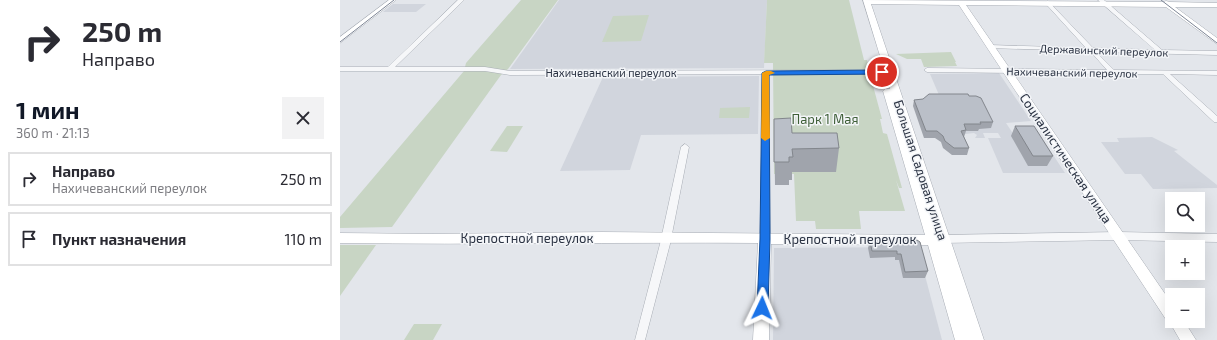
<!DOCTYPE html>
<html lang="ru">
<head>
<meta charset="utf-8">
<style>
	body { margin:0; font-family:"Exo 2",sans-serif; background:#f2f2f3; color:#2b2b33; height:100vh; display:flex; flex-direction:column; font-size:15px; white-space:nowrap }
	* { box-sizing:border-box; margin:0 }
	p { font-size:13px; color:#7c7c81 }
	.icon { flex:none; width:22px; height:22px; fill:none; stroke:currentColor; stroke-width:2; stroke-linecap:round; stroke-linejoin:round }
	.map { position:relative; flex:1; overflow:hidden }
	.details { display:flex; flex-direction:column; background:#fff; width:340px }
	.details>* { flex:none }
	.hud { background:#fff; color:#2b2b33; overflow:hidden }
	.tools { position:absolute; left:825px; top:192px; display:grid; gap:8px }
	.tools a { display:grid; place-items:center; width:40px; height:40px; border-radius:0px; background:#fff; box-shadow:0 4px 16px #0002; font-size:20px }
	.pin { position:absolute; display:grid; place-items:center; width:34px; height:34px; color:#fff; margin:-17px; border:2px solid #fff; border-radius:50%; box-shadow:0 1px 4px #0007 }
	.me { position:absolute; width:44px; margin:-22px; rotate:2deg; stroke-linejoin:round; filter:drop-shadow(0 0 3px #0008) }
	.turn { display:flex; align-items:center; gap:14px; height:84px; padding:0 16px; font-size:18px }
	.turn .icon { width:52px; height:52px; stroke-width:2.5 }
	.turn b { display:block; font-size:28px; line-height:34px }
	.round { display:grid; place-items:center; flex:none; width:42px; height:42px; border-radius:0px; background:#f2f2f3 }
	.head { display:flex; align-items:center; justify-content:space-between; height:68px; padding:0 16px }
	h1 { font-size:24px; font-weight:700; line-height:30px; color:#111827 }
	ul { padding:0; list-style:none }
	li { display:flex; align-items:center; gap:12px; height:54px; margin:0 8px 6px; padding:0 8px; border:2px solid #e1e1e2; border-radius:0px }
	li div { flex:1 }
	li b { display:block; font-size:15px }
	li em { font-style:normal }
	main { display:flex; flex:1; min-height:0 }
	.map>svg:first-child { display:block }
	.built { fill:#d1d5dd }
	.green { fill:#c8d5c4 }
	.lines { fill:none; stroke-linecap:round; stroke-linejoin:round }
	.street-casing { stroke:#a8adb5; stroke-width:1 }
	.secondary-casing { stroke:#a8adb5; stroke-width:1 }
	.street { fill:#f6f7f9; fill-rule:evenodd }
	.secondary { fill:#fff; fill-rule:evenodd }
	.tram { stroke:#7d8595; stroke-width:1 }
	.wall { fill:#a0a4ac }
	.building { fill:#babfc8; stroke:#82868c }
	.route { fill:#1a73e8; stroke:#114b97 }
	.slow { fill:#f59e0b }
	.labels { text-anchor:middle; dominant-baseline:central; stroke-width:3; stroke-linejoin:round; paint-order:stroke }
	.far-street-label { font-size:11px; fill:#2b3343; stroke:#f3f5f8 }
	.park-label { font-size:13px; fill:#3f5f38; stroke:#f3f5f8 }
	.street-label { font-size:13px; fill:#2b3343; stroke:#f3f5f8 }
</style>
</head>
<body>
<main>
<section class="details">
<div class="hud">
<div class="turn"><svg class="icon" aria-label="right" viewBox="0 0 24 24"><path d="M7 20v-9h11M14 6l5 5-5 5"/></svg><div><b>250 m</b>Направо</div></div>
</div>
<div class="head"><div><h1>1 мин</h1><p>360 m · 21:13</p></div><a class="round"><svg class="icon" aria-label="close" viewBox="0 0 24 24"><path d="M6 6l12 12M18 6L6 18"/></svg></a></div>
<ul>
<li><svg class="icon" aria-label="right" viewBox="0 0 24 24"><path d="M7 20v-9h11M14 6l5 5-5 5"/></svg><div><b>Направо</b><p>Нахичеванский переулок</p></div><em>250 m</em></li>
<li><svg class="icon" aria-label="arrive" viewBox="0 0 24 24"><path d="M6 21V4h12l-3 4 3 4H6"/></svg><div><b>Пункт назначения</b></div><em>110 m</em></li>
</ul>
</section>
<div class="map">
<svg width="877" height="340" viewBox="0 0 877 340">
	<rect width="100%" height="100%" fill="#e3e6eb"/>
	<g class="built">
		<path d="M219,0H427L424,68L170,69Z"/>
		<path d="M53,4H86L76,12H43Z"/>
		<path d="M659,73L691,121L666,123L674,135H700L725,173H663L648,138H661L658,133H643L645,138H635L637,135L634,133L617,135L615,131H638L602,102L590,74Z"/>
		<path d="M419,76L418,134L301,135L290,170L220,171L263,77Z"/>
		<path d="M812,137L838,150L834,151L877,185V188L813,189L801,174H785L761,142H779L777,138Z"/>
		<path d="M575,247L578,249L602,340H433L434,248Z"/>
	</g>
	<g class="green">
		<path d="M181,0H218L168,69L161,75L52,227L0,228V217L124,71L126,63Z"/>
		<path d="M427,0H509L524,60H527L529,69H526L530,82H532L542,119H540L543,133L547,134L562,188H559L556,180L565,211H519L521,229H476L475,221H456L454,174H434L433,63H424Z"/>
		<path d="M309,15L301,41L262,42L273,16Z"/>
		<path d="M611,52L616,62H615L617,66L584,67L581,59H567L556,54Z"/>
		<path d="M410,107L409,118H379L380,108Z"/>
		<path d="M167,126H183L167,152L150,151Z"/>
		<path d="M0,245H36L0,296Z"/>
		<path d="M74,324H102L93,340H64Z"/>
	</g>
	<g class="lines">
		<g class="street-casing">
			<g id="street">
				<path d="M118,0H124L55,67H145L170,71L542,70L545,72L542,74H429L430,239L428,242L425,243L422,242L420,239L423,74L170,75L145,71H0V67H48Z"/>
				<path d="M758,0H764L822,50L877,51V55L756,52L774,70L877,71V75L830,74L877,116V122H874L823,74H776L773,75L770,74L587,72L584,70L587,68L767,70L750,51L648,48V46L650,45L746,48L706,4V2L708,1L753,48L815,50Z"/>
				<path d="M345,144L349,147L330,244L305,340H295L320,244L341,147Z"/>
				<path d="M779,232L877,234V242L779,240L600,243L597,242L595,239L597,236L600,235Z"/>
			</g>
		</g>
		<g class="secondary-casing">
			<g id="secondary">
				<path d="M49,0H56L0,43V37Z"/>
				<path d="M523,0L823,2L826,1L830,2L877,3V7H835L877,38V44L826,7L626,5L832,304V321H844L856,340H840L829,321H827L619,5L531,4L644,340H615L588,245L431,244L429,340H413L418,243C279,242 139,245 0,243V233L95,234L262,232L585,235L543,91L545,89H550Z"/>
			</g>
		</g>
		<use href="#street" class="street"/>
		<use href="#secondary" class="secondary"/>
		<g class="tram">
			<path d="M821,0L877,43"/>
			<path d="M0,42L54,0"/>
		</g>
	</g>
	<g class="wall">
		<path d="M629,96L653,122L651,128L639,129L638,131H626L624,137L629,148L627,155H612L603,148L601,142L595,138H584L573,106L574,100Z"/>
		<path d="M434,119L452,133L499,148L496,172H452V180H449V185H435Z"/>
		<path d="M675,126L713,156L707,166H688L671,136Z"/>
		<path d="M577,240L588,271L585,278H563L559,260H555V257L530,258L528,248L530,241Z"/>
	</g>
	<g class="building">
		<path d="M589,94H628L629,96H636L641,98L653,122H640L641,124H624L626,130L621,131L629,148H614L605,141L603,136L597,131H586L574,100L583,99Z"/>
		<path d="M451,118L452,133H497L499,148L452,149L453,157H449V162H434V119Z"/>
		<path d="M675,126H694L713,156H693Z"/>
		<path d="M577,240L580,242L588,271L565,272L561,254H557V251H532L530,241Z"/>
	</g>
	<path class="route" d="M542,70L546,72L545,74L429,75L430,239L428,308L427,312L422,314L418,312L417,308L420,239L422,73L426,71Z"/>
	<path class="slow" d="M431,71L435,73L429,75L430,138L425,141L421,138L422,73L426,71Z"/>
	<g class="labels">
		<g class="far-street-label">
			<text transform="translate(764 50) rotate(2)">Державинский переулок</text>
			<text x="271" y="72">Нахичеванский переулок</text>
			<text transform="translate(732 72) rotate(1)">Нахичеванский переулок</text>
		</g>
		<g class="park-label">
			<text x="485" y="119">Парк 1 Мая</text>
		</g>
		<g class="street-label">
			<text transform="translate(726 158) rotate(56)">Социалистическая улица</text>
			<text transform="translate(581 170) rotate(72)">Большая Садовая улица</text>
			<text x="187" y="238">Крепостной переулок</text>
			<text x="510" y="239">Крепостной переулок</text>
		</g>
	</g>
</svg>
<div class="tools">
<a><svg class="icon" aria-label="search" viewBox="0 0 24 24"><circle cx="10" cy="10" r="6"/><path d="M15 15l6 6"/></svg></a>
<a>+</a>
<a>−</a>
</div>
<div class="pin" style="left:542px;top:72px;background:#d93025"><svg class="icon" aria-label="arrive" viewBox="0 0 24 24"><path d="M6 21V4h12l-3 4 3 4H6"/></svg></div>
<svg class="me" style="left:422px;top:308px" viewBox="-20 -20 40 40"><path d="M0-17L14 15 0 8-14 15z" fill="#1a73e8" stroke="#fff" stroke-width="4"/></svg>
</div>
</main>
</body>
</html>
